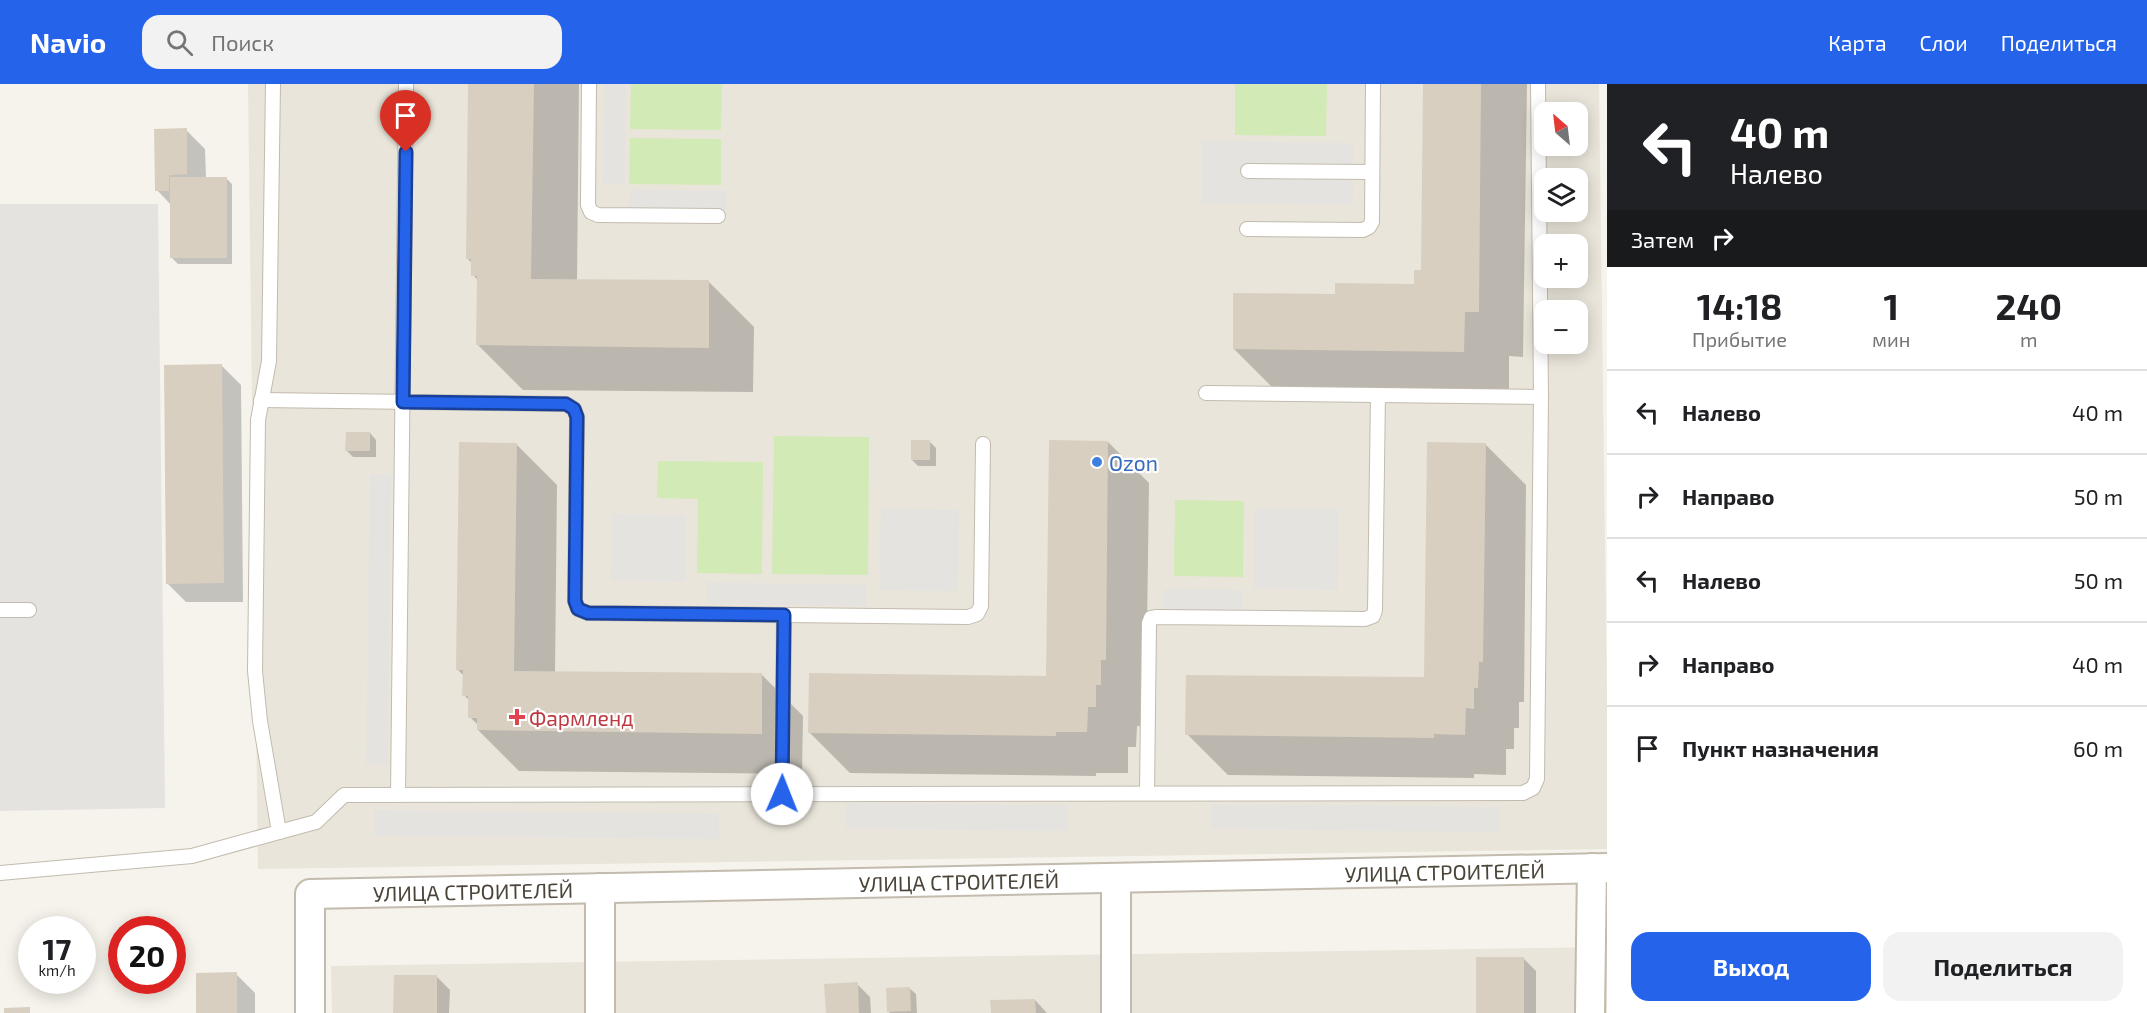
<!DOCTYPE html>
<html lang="ru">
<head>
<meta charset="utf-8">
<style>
	body { margin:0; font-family:"Exo 2",sans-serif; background:#f2f2f2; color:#202124; height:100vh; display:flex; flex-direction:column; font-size:22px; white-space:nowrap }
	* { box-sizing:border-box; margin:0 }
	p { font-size:20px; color:#757577 }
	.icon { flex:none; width:33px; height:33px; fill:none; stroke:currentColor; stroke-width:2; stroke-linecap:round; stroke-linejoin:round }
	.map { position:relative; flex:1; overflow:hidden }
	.panel { display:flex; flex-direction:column; background:#fff; width:540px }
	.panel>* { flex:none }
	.hud { background:#202124; color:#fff; overflow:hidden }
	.needle { width:39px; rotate:332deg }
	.controls { position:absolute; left:1534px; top:18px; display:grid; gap:12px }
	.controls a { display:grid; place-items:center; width:54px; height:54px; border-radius:12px; background:#fff; box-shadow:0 3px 15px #0003; font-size:30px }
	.speed { position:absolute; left:18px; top:832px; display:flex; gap:12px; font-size:30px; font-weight:700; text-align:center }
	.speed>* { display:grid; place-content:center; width:78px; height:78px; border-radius:50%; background:#fff; box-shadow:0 3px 15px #0003; line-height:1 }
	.speed small { font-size:15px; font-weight:400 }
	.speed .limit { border:9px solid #d22; background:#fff; color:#111 }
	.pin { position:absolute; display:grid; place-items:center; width:51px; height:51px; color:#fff; margin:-62px -26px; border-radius:50% 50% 50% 0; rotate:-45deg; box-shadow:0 0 6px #0007 }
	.pin .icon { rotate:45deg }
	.me { position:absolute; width:66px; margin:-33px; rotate:1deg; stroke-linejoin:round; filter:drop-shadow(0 0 4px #0008) }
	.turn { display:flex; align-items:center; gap:21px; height:126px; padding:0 24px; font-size:27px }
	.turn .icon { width:78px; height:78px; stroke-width:2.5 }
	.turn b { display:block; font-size:42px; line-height:51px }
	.then { display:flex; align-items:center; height:57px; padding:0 24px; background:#0003; gap:12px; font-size:22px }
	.eta { display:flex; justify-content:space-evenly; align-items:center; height:102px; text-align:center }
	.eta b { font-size:36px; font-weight:700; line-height:42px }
	.button { display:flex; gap:12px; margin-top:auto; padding:12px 24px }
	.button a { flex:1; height:69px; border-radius:18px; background:#2563eb; color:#fff; font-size:24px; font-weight:700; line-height:69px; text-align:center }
	.button a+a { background:#f2f2f2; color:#202124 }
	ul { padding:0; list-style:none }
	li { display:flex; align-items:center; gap:18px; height:84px; padding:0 24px; border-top:2px solid #e0e0e0 }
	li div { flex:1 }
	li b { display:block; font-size:22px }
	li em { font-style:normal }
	header { display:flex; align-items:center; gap:36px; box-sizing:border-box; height:84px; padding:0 30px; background:#2563eb; color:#fff }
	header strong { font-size:28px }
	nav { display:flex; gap:33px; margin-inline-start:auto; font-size:21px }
	.search { width:420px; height:54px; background:#f2f2f2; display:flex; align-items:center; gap:15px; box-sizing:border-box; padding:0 21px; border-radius:18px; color:#757577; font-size:22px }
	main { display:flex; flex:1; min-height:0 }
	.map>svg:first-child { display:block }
	.residential { fill:#eae5da; fill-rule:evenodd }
	.green { fill:#d2eab5 }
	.parking { fill:#e5e3e0 }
	.shadow { fill:#0003 }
	.building { fill:#d8cfc1 }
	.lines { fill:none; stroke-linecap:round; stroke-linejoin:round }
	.service-casing { stroke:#c2bbae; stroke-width:16 }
	.minor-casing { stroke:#c2bbae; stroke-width:32 }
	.service { stroke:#fff; stroke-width:14 }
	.minor { stroke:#fff; stroke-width:28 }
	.route-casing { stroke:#184099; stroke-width:15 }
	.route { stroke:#2563eb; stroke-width:10 }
	.shop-dot { fill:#3f7fe0; stroke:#fff; stroke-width:2 }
	.health-dot { fill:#e0444e; stroke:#fff; stroke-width:2 }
	.labels { text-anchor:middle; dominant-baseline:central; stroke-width:4.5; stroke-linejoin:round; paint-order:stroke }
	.shop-label { font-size:21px; fill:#366cbe; stroke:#fff; text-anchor:start }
	.health-label { font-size:21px; fill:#be3a42; stroke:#fff; text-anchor:start }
	.street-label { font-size:21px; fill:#4b4439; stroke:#fff }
</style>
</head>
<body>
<header>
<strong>Navio</strong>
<div class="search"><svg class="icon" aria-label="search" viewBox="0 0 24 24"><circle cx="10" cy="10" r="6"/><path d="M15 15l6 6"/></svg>Поиск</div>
<nav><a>Карта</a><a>Слои</a><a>Поделиться</a></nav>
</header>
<main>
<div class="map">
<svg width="1607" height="929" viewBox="0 0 1607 929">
	<rect width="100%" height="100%" fill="#f6f3ec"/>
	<g class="residential">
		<path d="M248,0H1599L1607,612V765L258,785ZM1545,28H1578V62H1545ZM1545,94H1578V128H1545ZM1545,160H1578V194H1545ZM1545,226H1578V260H1545Z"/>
		<path d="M1607,863V929H332L331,882Z"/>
	</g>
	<g class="green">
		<path d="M631,0H722L721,46L630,45Z"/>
		<path d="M1235,0H1327L1326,52L1235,51Z"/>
		<path d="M630,54L721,55V101L629,100Z"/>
		<path d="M774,352L869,353L868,491L772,490Z"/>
		<path d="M658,377L763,378L762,490L697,489L698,415L657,414Z"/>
		<path d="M1175,416L1244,417L1243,493L1174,492Z"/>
	</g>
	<g class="parking">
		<path d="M605,0H626L625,100H603Z"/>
		<path d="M1202,57L1354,59L1353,121L1202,119Z"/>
		<path d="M629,105L727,107L726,128L629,127Z"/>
		<path d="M0,120H158L165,724L0,727Z"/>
		<path d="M370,390H391L388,681H366Z"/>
		<path d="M881,425L959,426L958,507L880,506Z"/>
		<path d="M1253,425H1339L1338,506L1253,505Z"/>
		<path d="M612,430L686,431L685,498L611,497Z"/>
		<path d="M707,498L867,501L866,522L707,520Z"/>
		<path d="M1164,505L1243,506V527H1164Z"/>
		<path d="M846,719L1068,721V747L845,745Z"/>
		<path d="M1212,720L1500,723V748L1212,745Z"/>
		<path d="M374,726L719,730V755L374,752Z"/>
	</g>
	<g class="shadow">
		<path d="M469,0H579L577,197L709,198L754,243L753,308L523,306L478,261L479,197L473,191V180L467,174Z"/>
		<path d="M1425,0H1527L1523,273L1509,272V313L1279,310L1234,265L1336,211L1415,202L1423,188Z"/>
		<path d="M186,46L205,65L206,94H226L232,100V180H178L172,174V122L157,106Z"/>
		<path d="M222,282L241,301L243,518H186L167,499Z"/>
		<path d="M370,349L376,356V373H353L347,367Z"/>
		<path d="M930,358L936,364V382H918L912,376Z"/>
		<path d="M1108,358L1149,399L1146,616H1141V642H1137L1136,663H1128V689H1096V692L850,689L809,648L1047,593Z"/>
		<path d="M516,360L557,401L555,589L762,591L803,632L802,690L519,687L478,646V641L470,633V617L464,611V592L457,585Z"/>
		<path d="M1485,360L1526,401L1524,618H1519V644H1514V665H1506V691L1474,690V694L1228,691L1187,650L1425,595Z"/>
		<path d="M1523,874L1536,887V929H1478Z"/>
		<path d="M236,890L255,909V929H197Z"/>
		<path d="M437,893L450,906L449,929H395Z"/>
		<path d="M857,900L870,913L871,929H828Z"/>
		<path d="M909,904L916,910L917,929H890L889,928Z"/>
		<path d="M1035,916L1047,929H992Z"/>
	</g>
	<g class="building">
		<path d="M468,0H534L531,195L709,196V264L476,261L477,192H471V175H466Z"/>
		<path d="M1423,0H1481L1479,228H1465L1464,268L1233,265V209L1335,210V199L1414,200V186H1421Z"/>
		<path d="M187,44V90L169,91V107H155L154,45Z"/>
		<rect x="170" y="93" width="57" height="81"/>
		<path d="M222,280L224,499L166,500L164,281Z"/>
		<path d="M346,348H370V367H345Z"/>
		<rect x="911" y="356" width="19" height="20"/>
		<path d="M1049,356L1108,357L1106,576H1101V601H1096V623H1088L1087,648H1056V652L808,649L809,589L1046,592Z"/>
		<path d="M459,358L517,359L514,587L762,589V650L477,646V634H468V612H462L463,586H456Z"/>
		<path d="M1427,358L1486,359L1483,578H1479L1478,604H1474V625L1466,624L1465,651L1434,650V654L1185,651L1186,591L1424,593Z"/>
		<rect x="1476" y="873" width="48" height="56"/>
		<path d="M237,888V929H196V889Z"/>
		<path d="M394,891H437V929H393Z"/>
		<path d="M858,898L859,929H826L824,900Z"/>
		<path d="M910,903L911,927L887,928L886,904Z"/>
		<path d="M1035,915L1036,929H991L990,916Z"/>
		<path d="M30,923V929H4V924Z"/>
	</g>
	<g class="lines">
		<g class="service-casing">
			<g id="service">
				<path d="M273,0L269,277L258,336L255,587L260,637L279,748L316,738L344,711L1523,709L1533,704L1537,695L1541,313L1538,0"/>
				<path d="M589,0L588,121L591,128L598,131L718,132"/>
				<path d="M1248,87L1372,88"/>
				<path d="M1247,145L1363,146L1369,143L1372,138L1373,0"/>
				<path d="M1206,309L1541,313"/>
				<path d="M261,316L566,320L574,325L577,333L575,517L578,525L588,529L968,533L977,530L981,522L983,360"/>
				<path d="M0,526H29"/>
				<path d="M1147,709L1149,539L1151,534L1157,533L1365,535L1373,532L1375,526L1378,311"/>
				<path d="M398,710L406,0"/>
				<path d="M782,710L784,531"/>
				<path d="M0,789L192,772L279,748"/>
			</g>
		</g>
		<g class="minor-casing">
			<g id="minor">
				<path id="s1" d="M310,929V810L1607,784"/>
				<path d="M600,929V804"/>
				<path d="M1116,929V794"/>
				<path d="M1590,929L1592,784"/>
			</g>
		</g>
		<use href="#service" class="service"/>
		<use href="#minor" class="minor"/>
	</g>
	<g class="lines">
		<g class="route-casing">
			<path id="route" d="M406,68L403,318L566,320L574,325L577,333L575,517L578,525L588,529L784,531L782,710"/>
		</g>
		<use href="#route" class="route"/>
	</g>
	<circle class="shop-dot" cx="1097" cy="378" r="6"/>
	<path class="health-dot" d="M514 624h6v6h6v6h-6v6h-6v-6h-6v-6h6z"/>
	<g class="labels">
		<g class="shop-label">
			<text x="1109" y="378">Ozon</text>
		</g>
		<g class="health-label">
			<text x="529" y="633">Фармленд</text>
		</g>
		<g class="street-label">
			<text stroke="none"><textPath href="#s1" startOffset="1254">УЛИЦА СТРОИТЕЛЕЙ</textPath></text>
			<text stroke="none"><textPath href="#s1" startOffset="768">УЛИЦА СТРОИТЕЛЕЙ</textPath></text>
			<text stroke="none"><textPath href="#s1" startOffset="282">УЛИЦА СТРОИТЕЛЕЙ</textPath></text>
		</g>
	</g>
</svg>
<div class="controls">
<a><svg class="needle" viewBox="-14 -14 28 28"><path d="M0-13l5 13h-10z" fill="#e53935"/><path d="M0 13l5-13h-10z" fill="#757577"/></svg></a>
<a><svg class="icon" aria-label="layers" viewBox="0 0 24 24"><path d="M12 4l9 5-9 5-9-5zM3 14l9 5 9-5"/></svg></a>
<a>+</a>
<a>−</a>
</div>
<div class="speed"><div>17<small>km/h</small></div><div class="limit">20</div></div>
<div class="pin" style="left:406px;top:68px;background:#d93025"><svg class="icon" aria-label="arrive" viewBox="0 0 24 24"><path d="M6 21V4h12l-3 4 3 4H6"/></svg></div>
<svg class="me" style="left:782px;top:710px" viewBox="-20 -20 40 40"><circle r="19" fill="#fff"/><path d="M0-13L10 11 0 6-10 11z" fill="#2563eb"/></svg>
</div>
<section class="panel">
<div class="hud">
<div class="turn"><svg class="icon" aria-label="left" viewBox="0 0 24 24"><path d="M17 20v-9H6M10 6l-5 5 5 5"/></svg><div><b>40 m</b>Налево</div></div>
<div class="then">Затем<svg class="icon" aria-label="right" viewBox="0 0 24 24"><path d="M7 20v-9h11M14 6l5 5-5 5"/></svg></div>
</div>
<div class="eta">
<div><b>14:18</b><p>Прибытие</p></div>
<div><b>1</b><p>мин</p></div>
<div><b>240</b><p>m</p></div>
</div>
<ul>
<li><svg class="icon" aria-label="left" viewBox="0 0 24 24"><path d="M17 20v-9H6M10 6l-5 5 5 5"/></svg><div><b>Налево</b></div><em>40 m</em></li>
<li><svg class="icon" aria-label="right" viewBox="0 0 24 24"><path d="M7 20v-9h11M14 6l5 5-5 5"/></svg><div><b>Направо</b></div><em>50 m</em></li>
<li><svg class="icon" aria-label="left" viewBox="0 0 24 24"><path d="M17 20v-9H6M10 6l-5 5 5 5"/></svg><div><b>Налево</b></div><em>50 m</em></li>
<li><svg class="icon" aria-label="right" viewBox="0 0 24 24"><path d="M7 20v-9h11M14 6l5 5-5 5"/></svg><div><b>Направо</b></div><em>40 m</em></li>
<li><svg class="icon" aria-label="arrive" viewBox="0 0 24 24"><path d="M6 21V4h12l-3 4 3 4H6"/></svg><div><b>Пункт назначения</b></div><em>60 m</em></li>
</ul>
<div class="button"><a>Выход</a><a>Поделиться</a></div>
</section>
</main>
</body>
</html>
